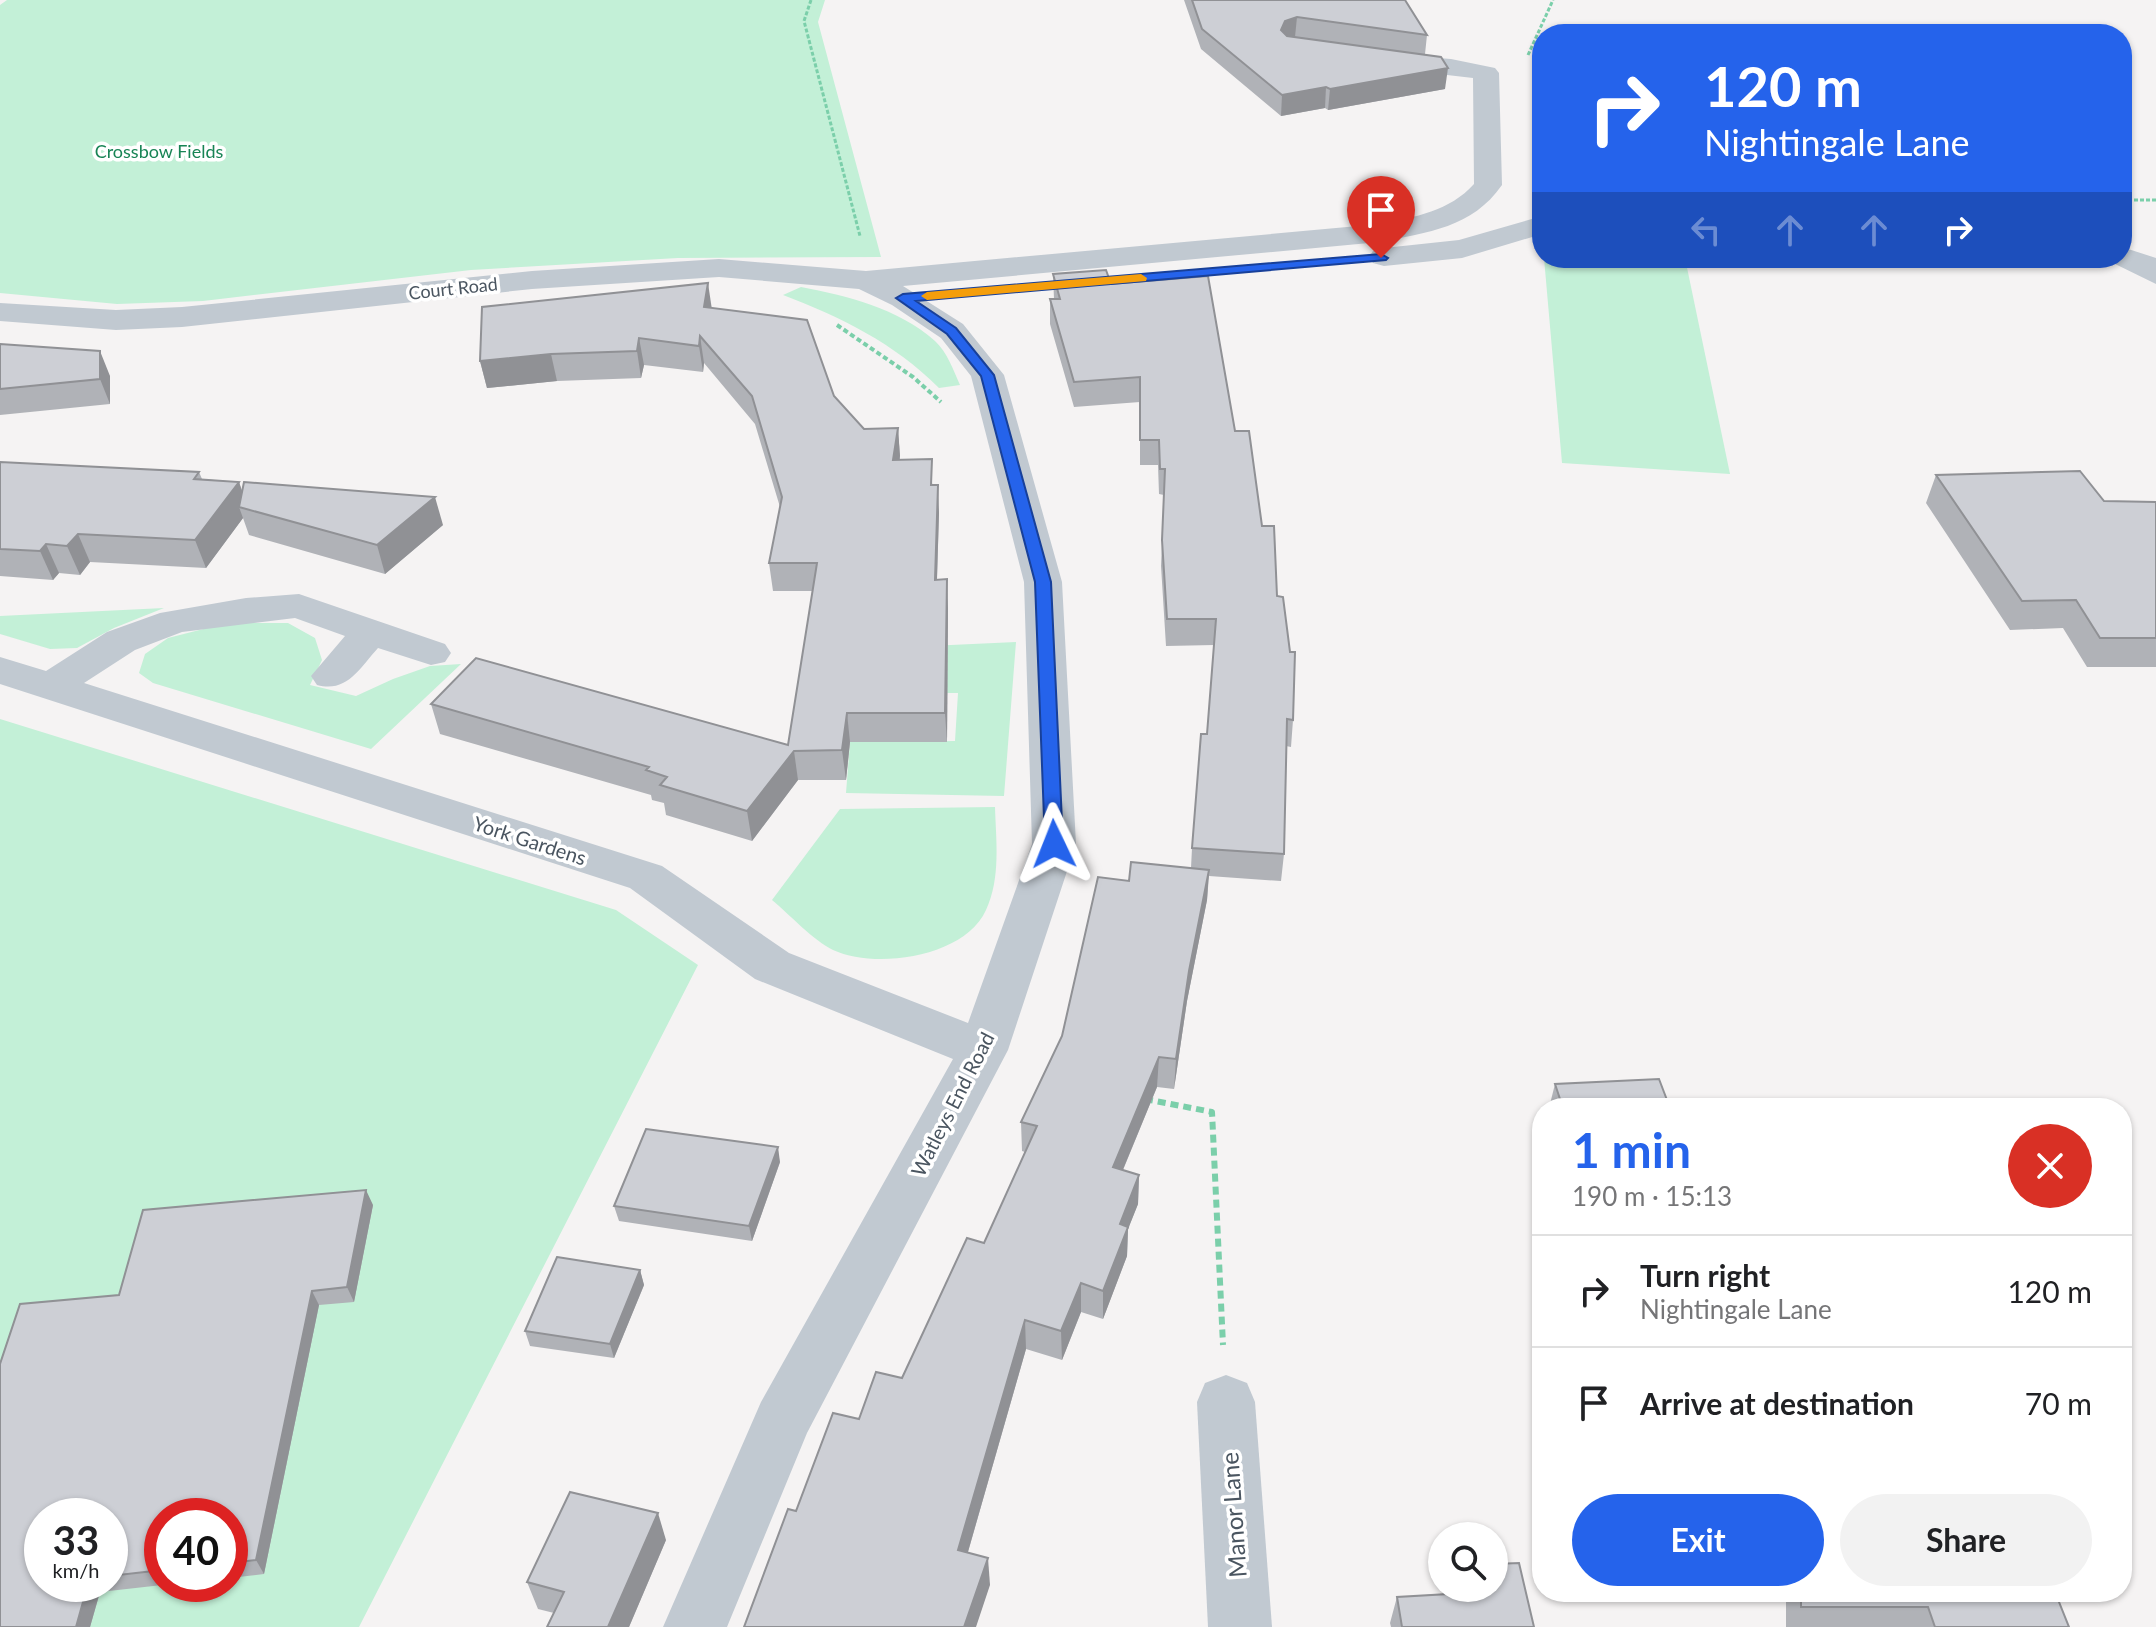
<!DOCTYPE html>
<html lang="en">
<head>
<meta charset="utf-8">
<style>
	body { margin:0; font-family:Lato,sans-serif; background:#f2f2f2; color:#202124; height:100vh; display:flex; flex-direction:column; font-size:30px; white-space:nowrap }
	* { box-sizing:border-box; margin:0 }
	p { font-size:26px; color:#757577 }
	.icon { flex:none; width:44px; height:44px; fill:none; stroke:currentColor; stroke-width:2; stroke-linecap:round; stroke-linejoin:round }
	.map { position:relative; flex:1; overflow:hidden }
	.side { position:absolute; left:1532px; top:1098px; width:600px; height:504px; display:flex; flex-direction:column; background:#fff; border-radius:32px; box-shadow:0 2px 6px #0004 }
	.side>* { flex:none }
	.hud { position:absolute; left:1532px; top:24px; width:600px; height:244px; border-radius:32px; box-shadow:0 2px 6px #0004; background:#2563eb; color:#fff; overflow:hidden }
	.fabs { position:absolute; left:1428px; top:1522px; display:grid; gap:16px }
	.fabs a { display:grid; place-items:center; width:80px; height:80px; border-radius:50%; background:#fff; box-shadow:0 2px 6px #0004; font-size:40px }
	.speed { position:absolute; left:24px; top:1498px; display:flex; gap:16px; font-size:40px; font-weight:700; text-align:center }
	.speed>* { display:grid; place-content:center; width:104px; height:104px; border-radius:50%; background:#fff; box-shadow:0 2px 6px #0004; line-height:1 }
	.speed small { font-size:20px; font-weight:400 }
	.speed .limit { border:12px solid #d22; background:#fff; color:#111 }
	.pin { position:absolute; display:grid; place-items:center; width:68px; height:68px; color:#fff; margin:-82px -34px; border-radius:50% 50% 50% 0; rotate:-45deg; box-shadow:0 0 8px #0007 }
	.pin .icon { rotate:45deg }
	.me { position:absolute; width:88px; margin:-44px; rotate:358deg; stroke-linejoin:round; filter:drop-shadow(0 0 6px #0008) }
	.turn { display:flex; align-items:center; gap:28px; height:168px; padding:0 40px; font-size:36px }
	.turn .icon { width:104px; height:104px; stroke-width:2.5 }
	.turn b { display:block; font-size:56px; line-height:68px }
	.lanes { display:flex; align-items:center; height:76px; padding:0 40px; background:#0003; justify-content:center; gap:40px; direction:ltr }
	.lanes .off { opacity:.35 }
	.round { display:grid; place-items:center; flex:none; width:84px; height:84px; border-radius:42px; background:#f2f2f2 }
	.head { display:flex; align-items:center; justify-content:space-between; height:136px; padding:0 40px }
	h1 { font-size:48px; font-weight:700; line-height:60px; color:#2563eb }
	.action { display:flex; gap:16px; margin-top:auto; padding:16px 40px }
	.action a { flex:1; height:92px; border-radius:48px; background:#2563eb; color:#fff; font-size:32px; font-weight:700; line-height:92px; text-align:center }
	.action a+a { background:#f2f2f2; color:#202124 }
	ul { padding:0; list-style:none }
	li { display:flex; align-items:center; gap:24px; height:112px; padding:0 40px; border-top:2px solid #e0e0e0 }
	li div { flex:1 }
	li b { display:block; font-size:30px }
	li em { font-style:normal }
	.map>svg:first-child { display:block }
	.green { fill:#c3f0d7; fill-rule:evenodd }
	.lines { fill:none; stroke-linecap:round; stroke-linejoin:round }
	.path-far2 { stroke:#7bcfaa; stroke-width:3; stroke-dasharray:4 2; stroke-linecap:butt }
	.path-far1 { stroke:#7bcfaa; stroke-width:4; stroke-dasharray:5 3; stroke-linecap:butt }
	.path { stroke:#7bcfaa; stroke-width:6; stroke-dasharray:8 5; stroke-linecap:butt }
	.minor { fill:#c1c9d1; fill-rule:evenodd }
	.wall { fill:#b0b2b7; fill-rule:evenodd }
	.shaded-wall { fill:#909195 }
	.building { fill:#cdcfd5; stroke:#909195; stroke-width:2 }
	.route { fill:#2563eb; stroke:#184099; stroke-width:2 }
	.slow { fill:#f59e0b }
	.labels { text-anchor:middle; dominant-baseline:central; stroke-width:7; stroke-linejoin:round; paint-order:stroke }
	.far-park-label { font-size:18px; fill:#188455; stroke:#fff }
	.far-street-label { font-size:18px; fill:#4a5560; stroke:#fff }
	.street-label { font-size:20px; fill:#4a5560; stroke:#fff }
	.near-street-label { font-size:24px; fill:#4a5560; stroke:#fff }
</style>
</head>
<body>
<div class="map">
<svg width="2156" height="1627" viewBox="0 0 2156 1627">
	<rect width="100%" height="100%" fill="#f5f3f3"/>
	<g class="green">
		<path d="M7,0H825L818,22L881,257L678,258L471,270L203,301L117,304L0,293V5Z"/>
		<path d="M1544,258H1685L1730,474L1562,463Z"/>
		<path d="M801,287C847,296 898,308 935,341C947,352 953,369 960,385L939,388C894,343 841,317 783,295Z"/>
		<path d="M164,608L114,628L77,648L50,649L0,634V616Z"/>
		<path d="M227,623H288L315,638L322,660L310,685L356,696L393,679L430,666L461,664L371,749L153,683L139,673L145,654L168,638Z"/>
		<path d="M1016,642L1004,796L846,793L850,742L955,741L958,693H858L864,649Z"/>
		<path d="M0,719L616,910L698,965L359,1627H0ZM42,1516H110V1584H42ZM162,1516H230V1584H162Z"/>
		<path d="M995,807C996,841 1001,878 986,910C965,957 876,970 833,950C814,941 789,914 772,900L840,809Z"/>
	</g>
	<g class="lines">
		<g class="path-far2">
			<path d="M811,0L804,21L860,236"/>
			<path d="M1528,55L1553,0"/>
			<path d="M2122,200H2156"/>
		</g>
		<path class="path-far1" d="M837,325L913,377L941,402"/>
		<path class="path" d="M1145,1099L1212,1112L1223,1345"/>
		<g class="minor">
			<path d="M1387,54L1451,59L1495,68L1499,73L1502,185C1472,228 1428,232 1380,242L903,286L963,324L1004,375L1062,582L1076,844L1008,1050L807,1433L727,1627H663L761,1402L953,1059L755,979L630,888L0,684V657L46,671L107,632L160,613L246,598L299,594L445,644L451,653L445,662L431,665L378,648C359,669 347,693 317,685L311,676L345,636L295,618L182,632L135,650L84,683L662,866L789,953L968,1023L1032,844L1024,582L971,376L941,338L892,305L859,289L719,277L532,289L182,327L116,330L0,321V303L116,310L182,307L532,271L719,259L866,271L1380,224C1415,217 1450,211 1474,184L1473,78L1378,67L1374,62L1378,57Z"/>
			<path d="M1542,216V234L1462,258L1384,266L1373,263L1369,257L1373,251L1384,248L1459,240Z"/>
			<path d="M2122,247L2156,258V284L2111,262L2108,258H2122Z"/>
			<path d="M1226,1375L1247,1383L1255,1402L1272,1627H1208L1197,1402L1205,1383Z"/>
		</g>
	</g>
	<g class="wall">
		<path d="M1184,0H1405L1427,35L1425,54L1445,89L1328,110L1325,108L1281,116L1201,49Z"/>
		<path d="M1053,274L1111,284L1235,431L1262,526L1277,596L1293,720L1291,747L1286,746L1284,854L1281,881L1209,876L1207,900L1187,1001L1174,1089L1157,1087L1123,1170L1139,1175L1138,1204L1128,1229L1127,1256L1103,1319L1081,1312L1062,1360L1026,1349L968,1552L990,1585L796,1511L859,1419L902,1378L984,1243L1025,1152L1022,1151L1021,1122L1062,1036L1129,881L1191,868L1192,848L1207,734L1214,645L1166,646L1161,566L1164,495L1159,494L1158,465H1140V402L1074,407L1050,324V299H1054Z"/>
		<path d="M711,308L834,396L864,429L898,428L900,459L934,485L939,513L937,580L948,608L947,742H850L846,780H798L752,841L666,815L664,803L652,800L651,795L440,734L431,704L788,745L813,591H773L769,563L780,507L755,424L704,363L703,372L644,365L641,378L557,381L487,388L480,361Z"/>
		<path d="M0,344L110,376V404L0,415Z"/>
		<path d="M0,462L199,472L202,479L239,482L242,491L443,525L385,574L249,535L243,518L206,568L90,562L80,575L59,573L53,580L0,576Z"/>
		<path d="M1936,475L2104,501L2156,502V667H2087L2063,628L2010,630L1926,503Z"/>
		<path d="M1555,1084L1670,1108H1549Z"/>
		<path d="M780,1162L752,1241L619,1221L614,1206Z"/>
		<path d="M373,1205L354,1302L319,1305L264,1574L230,1578V1516H162V1584H171L100,1592L90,1627H0ZM110,1516V1584H42Z"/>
		<path d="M640,1270L644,1285L614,1358L530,1346L525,1331Z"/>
		<path d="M666,1540L629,1627H547L554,1613L538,1609L527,1582Z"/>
		<path d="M1455,1588H1494L1534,1627H1391L1390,1623L1397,1597L1454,1593Z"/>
		<path d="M1786,1592H2055L2069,1627H1786Z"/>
	</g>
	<g class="shaded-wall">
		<path d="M1297,17L1295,37L1284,41L1281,30L1285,21Z"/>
		<path d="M1448,68L1445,89L1328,110L1330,89Z"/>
		<path d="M1326,87L1325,108L1281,116L1282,95Z"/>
		<path d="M708,283L712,310L704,307Z"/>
		<path d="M700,336L704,363L703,372L699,346Z"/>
		<path d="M639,338L644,365L641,378L637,351Z"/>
		<path d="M100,351L110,376V404L100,379Z"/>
		<path d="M551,354L557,381L487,388L480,361Z"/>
		<path d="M898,428L900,456L895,487L893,460Z"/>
		<path d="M239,482L248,509L239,507L243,518L206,568L195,540Z"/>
		<path d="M938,485L939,513L936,608L935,580Z"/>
		<path d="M435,497L443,525L385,574L377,545Z"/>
		<path d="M78,534L90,562L80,575L67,546Z"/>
		<path d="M46,544L59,573L53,580L40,551Z"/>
		<path d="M947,579L948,608L947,742L945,713Z"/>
		<path d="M847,713L850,742L846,780L842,750Z"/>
		<path d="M794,751L798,780L752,841L747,811Z"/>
		<path d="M1209,870L1207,900L1187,1001L1174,1089L1176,1059L1189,971Z"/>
		<path d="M1159,1057L1157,1087L1112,1196L1113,1167Z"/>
		<path d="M778,1147L780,1162L752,1241L749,1226Z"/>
		<path d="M1139,1175L1138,1204L1128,1229L1127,1256L1103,1319V1291L1120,1224Z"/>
		<path d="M366,1190L373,1205L354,1302L347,1287Z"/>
		<path d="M640,1270L644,1285L614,1358L610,1344Z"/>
		<path d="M1081,1283V1312L1062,1360L1061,1331Z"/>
		<path d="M312,1291L319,1305L264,1574L256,1560Z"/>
		<path d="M1025,1320L1026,1349L961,1576L958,1550Z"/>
		<path d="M658,1513L666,1540L629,1627H608Z"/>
		<path d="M988,1558L990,1585L976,1627H964Z"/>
		<path d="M88,1584H94L100,1592L90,1627H76Z"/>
	</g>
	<g class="building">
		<path d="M1192,0H1405L1427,35L1297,17L1285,21L1281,30L1287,36L1441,57L1448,68L1330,89L1326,87L1282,95L1202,29Z"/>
		<path d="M1106,270L1111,284L1208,276L1235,431H1249L1262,526H1274L1277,596L1283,597L1290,652H1295L1293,720L1287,719L1284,854L1192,848L1201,734H1207L1216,619H1167L1162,540L1165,469H1160L1159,440H1140V377L1074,382L1050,299H1060L1053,274Z"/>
		<path d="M708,283L704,307L807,320L834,396L864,429L898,428L893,460L932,459L931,485H938L935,580L947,579L945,713H847L842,750L794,751L747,811L660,785L667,777L646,770L649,767L431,704L476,658L788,745L817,563H769L782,497L752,396L700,336L699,346L639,338L637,351L551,354L480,361L482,307Z"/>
		<path d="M0,344L100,351V379L0,389Z"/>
		<path d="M0,462L199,472L194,479L239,482L195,540L78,534L67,546L46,544L40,551L0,549Z"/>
		<path d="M2080,471L2104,501L2156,502V638H2100L2076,600L2022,601L1936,475Z"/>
		<path d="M244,482L435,497L377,545L239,507Z"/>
		<path d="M1131,862L1209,870L1189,971L1176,1059L1159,1057L1113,1167L1139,1175L1120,1224L1128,1227L1103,1291L1081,1283L1061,1331L1025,1320L958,1550L988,1558L964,1627H744L788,1509L796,1511L833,1413L859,1419L876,1372L902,1378L967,1238L984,1243L1037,1126L1021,1122L1062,1036L1098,877L1129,881Z"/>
		<path d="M1659,1079L1670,1108H1563L1555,1084Z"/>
		<path d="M646,1129L778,1147L749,1226L614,1206Z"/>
		<path d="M366,1190L347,1287L312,1291L256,1560L230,1563V1516H162V1570L110,1576V1516H42V1584H88L76,1627H0V1364L20,1304L119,1295L143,1210Z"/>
		<path d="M557,1257L640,1270L610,1344L525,1331Z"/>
		<path d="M570,1492L658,1513L608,1627H547L564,1592L527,1582Z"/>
		<path d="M1519,1563L1534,1627H1402L1397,1597L1466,1593L1465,1588H1494V1564Z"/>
		<path d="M1801,1592H2055L2069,1627H1935L1928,1607H1801Z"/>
	</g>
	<path class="route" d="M1381,254L1388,258L1386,260L916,301L956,328L994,375L1051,582L1063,844L1061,849H1047L1045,844L1035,582L981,376L947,334L896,298L903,294Z"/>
	<path class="slow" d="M1141,274L1147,278L1146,281L927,300L921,296L927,292Z"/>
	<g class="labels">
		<g class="far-park-label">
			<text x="159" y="151">Crossbow Fields</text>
		</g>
		<g class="far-street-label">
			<text transform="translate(453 288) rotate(-6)">Court Road</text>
		</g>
		<g class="street-label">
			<text transform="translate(530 840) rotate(18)">York Gardens</text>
			<text transform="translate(952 1104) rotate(-63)">Watleys End Road</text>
		</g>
		<g class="near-street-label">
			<text transform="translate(1233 1515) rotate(-94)">Manor Lane</text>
		</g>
	</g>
</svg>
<div class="fabs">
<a><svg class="icon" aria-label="search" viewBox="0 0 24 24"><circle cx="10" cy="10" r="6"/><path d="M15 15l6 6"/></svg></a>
</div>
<div class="speed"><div>33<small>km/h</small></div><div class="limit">40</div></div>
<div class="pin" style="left:1381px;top:258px;background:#d93025"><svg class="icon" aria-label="arrive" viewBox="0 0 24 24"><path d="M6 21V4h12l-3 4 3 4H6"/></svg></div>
<svg class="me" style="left:1054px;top:844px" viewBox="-20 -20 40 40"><path d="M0-17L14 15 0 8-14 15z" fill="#2563eb" stroke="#fff" stroke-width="4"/></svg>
<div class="hud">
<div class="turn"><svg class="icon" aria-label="right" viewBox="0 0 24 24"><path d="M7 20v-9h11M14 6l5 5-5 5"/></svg><div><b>120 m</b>Nightingale Lane</div></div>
<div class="lanes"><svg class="icon off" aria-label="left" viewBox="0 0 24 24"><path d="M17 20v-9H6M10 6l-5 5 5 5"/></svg><svg class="icon off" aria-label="ahead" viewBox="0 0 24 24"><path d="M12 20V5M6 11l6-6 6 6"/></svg><svg class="icon off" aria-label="ahead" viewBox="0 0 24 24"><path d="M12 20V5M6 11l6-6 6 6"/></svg><svg class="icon" aria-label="right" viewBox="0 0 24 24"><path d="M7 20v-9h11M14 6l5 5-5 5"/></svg></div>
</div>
<section class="side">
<div class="head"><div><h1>1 min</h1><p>190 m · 15:13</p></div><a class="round" style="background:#d93025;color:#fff"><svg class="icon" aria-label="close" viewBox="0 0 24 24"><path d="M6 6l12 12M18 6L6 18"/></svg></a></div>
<ul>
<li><svg class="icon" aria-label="right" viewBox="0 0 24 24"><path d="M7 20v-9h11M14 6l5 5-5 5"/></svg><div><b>Turn right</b><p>Nightingale Lane</p></div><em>120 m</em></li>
<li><svg class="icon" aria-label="arrive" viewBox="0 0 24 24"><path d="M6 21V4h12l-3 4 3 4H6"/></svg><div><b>Arrive at destination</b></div><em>70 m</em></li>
</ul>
<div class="action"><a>Exit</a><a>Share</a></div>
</section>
</div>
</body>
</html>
